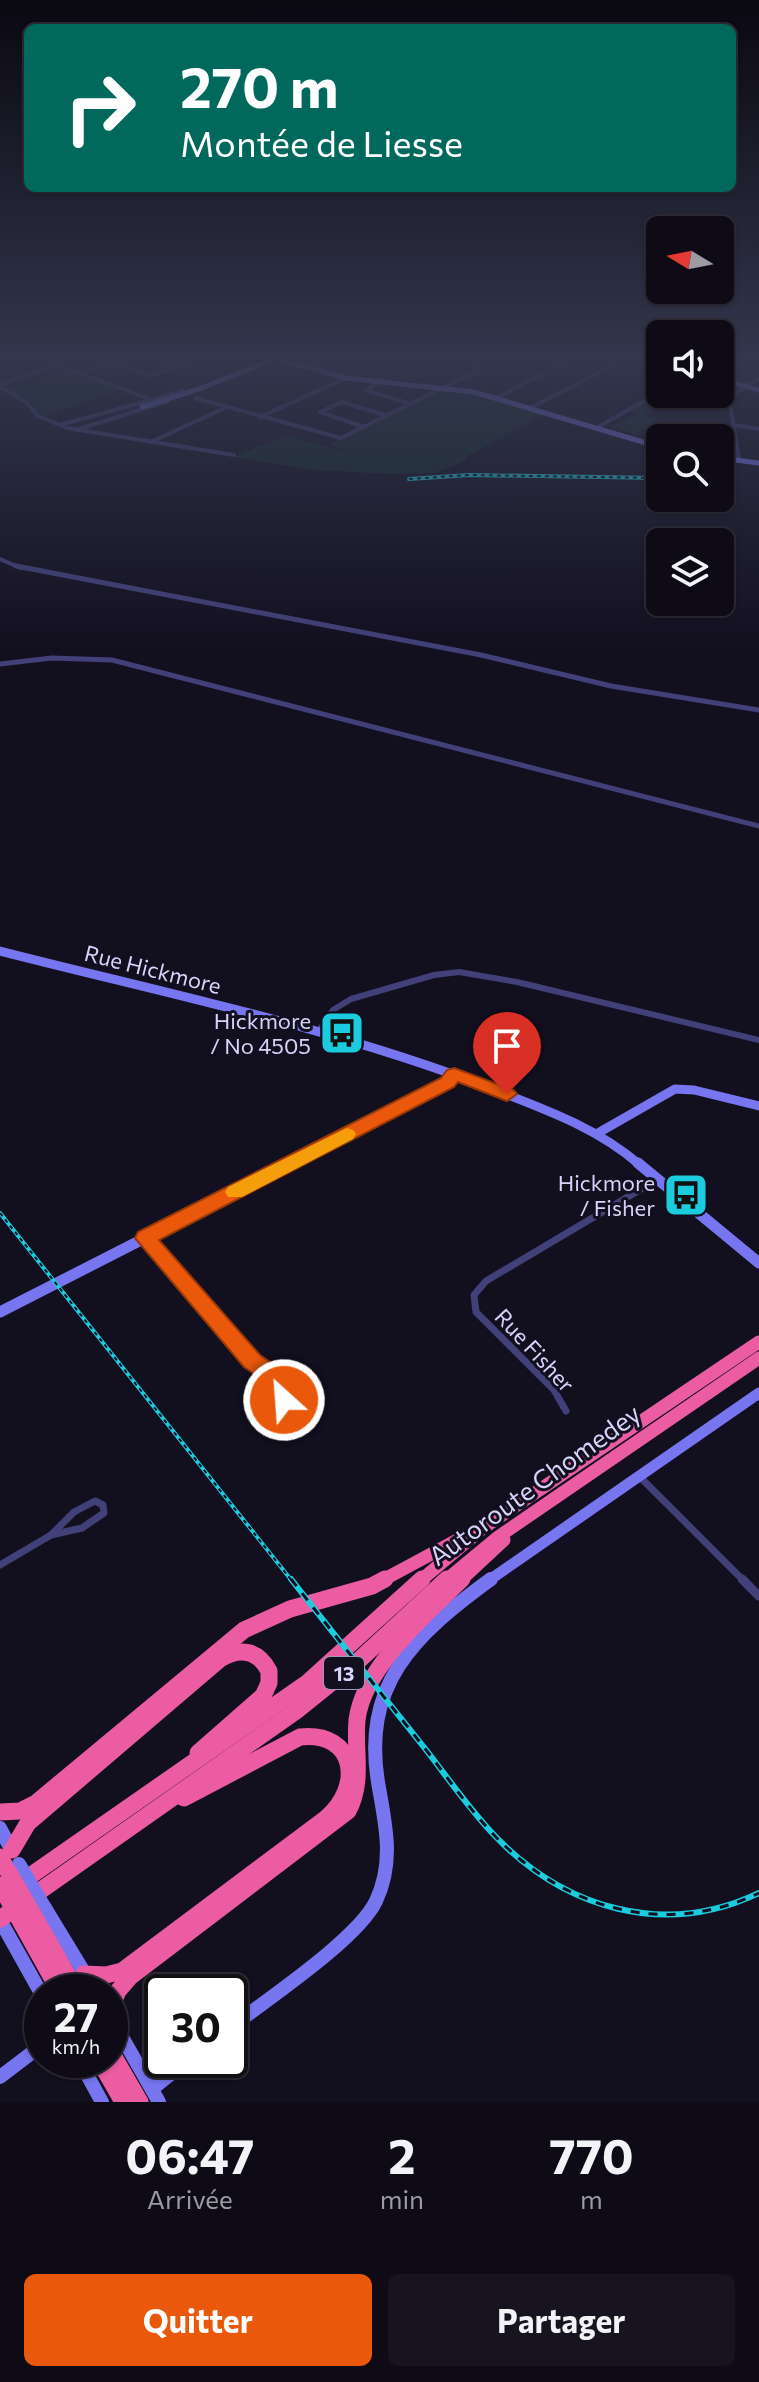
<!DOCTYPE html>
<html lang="fr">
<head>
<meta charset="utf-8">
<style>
	body { margin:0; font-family:Commissioner,sans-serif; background:#171420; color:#f1f3f6; height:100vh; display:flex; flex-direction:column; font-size:30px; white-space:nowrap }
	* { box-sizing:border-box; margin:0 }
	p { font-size:26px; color:#9b9ba1 }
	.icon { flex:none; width:44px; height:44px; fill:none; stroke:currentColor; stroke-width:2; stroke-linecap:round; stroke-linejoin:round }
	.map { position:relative; height:2102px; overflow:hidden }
	.panel { display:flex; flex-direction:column; background:#0e0b17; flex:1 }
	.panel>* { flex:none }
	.top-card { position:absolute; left:24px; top:24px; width:712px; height:168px; border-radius:12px; box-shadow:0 2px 6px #0004,0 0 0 2px #2e2b36; background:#00695c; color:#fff; overflow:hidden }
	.needle { width:52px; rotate:280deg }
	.fabs { position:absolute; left:646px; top:216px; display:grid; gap:16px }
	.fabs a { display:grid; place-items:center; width:88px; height:88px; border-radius:12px; background:#0e0b17; box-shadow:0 2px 6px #0004,0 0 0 2px #2e2b36; font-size:40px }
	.speed { position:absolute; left:24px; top:1974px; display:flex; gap:16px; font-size:40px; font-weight:700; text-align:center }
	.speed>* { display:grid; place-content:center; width:104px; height:104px; border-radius:50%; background:#0e0b17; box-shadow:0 2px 6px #0004,0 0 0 2px #2e2b36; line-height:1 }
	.speed small { font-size:20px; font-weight:400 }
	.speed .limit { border:4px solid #111; border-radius:12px; background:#fff; color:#111 }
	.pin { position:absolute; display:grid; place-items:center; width:68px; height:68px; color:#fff; margin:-82px -34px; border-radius:50% 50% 50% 0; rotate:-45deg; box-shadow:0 0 8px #0007 }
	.pin .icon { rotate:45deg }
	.me { position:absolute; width:88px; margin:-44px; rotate:334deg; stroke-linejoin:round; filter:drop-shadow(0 0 6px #0008) }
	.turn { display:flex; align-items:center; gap:28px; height:168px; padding:0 24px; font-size:36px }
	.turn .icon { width:104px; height:104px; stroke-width:2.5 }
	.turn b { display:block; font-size:56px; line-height:68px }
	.eta { display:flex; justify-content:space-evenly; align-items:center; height:136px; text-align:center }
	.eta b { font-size:48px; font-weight:700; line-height:56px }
	.action { display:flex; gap:16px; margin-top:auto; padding:16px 24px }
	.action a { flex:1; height:92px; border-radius:12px; background:#ea580c; color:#fff; font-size:32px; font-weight:700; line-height:92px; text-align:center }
	.action a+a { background:#171420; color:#f1f3f6 }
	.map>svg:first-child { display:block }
	.green { fill:#132827 }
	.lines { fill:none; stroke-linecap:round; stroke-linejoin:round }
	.street-far4 { stroke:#414079; stroke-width:4 }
	.street-far3 { stroke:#414079; stroke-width:5 }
	.street-far2 { stroke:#414079; stroke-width:6 }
	.street-far1 { stroke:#414079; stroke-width:7 }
	.street { stroke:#414079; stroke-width:9 }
	.secondary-far3 { stroke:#7775ef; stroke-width:5 }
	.secondary-far2 { stroke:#7775ef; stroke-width:9 }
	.secondary-far1 { stroke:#7775ef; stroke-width:11 }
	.secondary { stroke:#7775ef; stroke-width:14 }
	.highway-far1 { stroke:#ec5ca2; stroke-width:13 }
	.highway { stroke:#ec5ca2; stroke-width:17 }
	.rail-far1-casing { stroke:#1accde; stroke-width:4 }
	.rail-casing { stroke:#1accde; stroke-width:6 }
	.rail-far1 { stroke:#120f1f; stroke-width:2; stroke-dasharray:4; stroke-linecap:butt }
	.rail { stroke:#120f1f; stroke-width:3; stroke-dasharray:9; stroke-linecap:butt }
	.secondary-bridge { stroke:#7775ef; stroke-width:14 }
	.highway-bridge { stroke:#ec5ca2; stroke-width:17 }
	.route { fill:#ea580c; stroke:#983908; stroke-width:2 }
	.slow { fill:#f59e0b }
	.labels { text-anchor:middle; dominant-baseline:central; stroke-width:6; stroke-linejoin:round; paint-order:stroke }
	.shield { fill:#120f1f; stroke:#9c98b8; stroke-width:2 }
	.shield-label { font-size:20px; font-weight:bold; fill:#d7d3fa }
	.street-label { font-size:22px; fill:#d7d3fa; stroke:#120f1f }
	.poi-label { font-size:22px; fill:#d7d3fa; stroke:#120f1f; text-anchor:end }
	.near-street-label { font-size:26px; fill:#d7d3fa; stroke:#120f1f }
</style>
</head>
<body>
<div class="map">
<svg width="759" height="2102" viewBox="0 0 759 2102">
	<rect width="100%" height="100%" fill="#120f1f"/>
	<g class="green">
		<path d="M66,369L120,390L45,416L37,411L33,403L9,390Z"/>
		<path d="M445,389L464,391L545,415L466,457L468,460L435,473L392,474L315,470L234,457L287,435L349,453L329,445Z"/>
		<path d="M648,401L663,405L644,416L660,421L636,435L611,427L634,414L629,411Z"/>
	</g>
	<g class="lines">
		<g class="street-far4">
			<path d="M90,355L150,376L207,355"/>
			<path d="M141,355L174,367"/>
			<path d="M547,355L567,361"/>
			<path d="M720,365L733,368"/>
			<path d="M81,373L129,355"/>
			<path d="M720,376L759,355"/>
			<path d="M379,382L366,390L411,404"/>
			<path d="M0,384L58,365L149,399"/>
			<path d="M0,387L26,402L38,416L67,428L234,455"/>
			<path d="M195,398L341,438L477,371L470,355"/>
			<path d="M496,398L565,362L571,355"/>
			<path d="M693,398L697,394"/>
			<path d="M530,408L633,355"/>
			<path d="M260,417L346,378"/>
			<path d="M60,425L183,391"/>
			<path d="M733,425L759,429"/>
			<path d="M364,427L320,412L342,402L388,416"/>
			<path d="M596,428L660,392"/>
			<path d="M76,430L168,401"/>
			<path d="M151,442L227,407"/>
			<path d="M739,460L729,397L759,379"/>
			<path d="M0,559L21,568"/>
		</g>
		<g class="street-far3">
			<path d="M16,566L481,655L611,686L759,710"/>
			<path d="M0,664L52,658L112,660L759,826"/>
		</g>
		<path class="street-far2" d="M318,1032L333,1010L351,999L434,975L459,972L517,982L759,1040"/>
		<g class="street-far1">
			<path d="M145,1238L252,1361"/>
			<path d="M252,1361L278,1376L289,1391L286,1398L274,1400L262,1388Z"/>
			<path d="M566,1411L554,1390L476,1312L474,1295L486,1281L658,1179"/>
			<path d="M640,1477L744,1581"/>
			<path d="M95,1501L103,1505L104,1513L82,1528L51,1535L74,1512Z"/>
			<path d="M0,1565L51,1535"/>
		</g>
		<path class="street" d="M742,1579L759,1596"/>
		<g class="secondary-far3">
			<path d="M265,355L346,378L474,392L660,447"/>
			<path d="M631,355L660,364"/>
			<path d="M720,379L759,390"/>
			<path d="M142,407L199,389L274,359"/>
			<path d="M720,458L759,463"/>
		</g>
		<g class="secondary-far2">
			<path d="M0,951C164,993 332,1027 490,1088C544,1109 596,1127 640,1165"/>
			<path d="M598,1133L675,1089L694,1090L759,1106"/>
			<path d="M288,1165L447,1083L454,1074"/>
		</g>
		<g class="secondary-far1">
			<path d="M638,1163L759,1263"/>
			<path d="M0,1312L292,1163"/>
			<path d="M488,1581L759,1393"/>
		</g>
		<g class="secondary">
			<path d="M0,1828L12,1851"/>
			<path d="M45,1908L96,1992"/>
			<path d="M0,1920L42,1995"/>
			<path d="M110,2016L159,2102"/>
			<path d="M230,2028C266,2000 358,1939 376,1901C394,1863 386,1827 379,1788C360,1685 413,1636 491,1579"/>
			<path d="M79,2060L102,2102"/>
			<path d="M0,2077L42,2045"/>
			<path d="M152,2089L188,2060"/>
		</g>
		<g class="highway-far1">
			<path d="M381,1581L461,1538"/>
			<path d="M420,1581L483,1528L759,1342"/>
			<path d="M445,1581L498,1537L759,1358"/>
			<path d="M460,1581L504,1540"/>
		</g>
		<g class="highway">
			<path d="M0,1812L20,1811L36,1803L244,1630L290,1609L372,1586L385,1579"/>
			<path d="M12,1850L28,1823L220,1659C240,1647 258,1650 269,1671V1683L263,1696L198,1753"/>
			<path d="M0,1857L8,1871"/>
			<path d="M20,1883L307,1683L422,1579"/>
			<path d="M34,1916L77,1992"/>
			<path d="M0,1919L296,1711L357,1662L447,1579"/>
			<path d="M22,1924L60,1992"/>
			<path d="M84,1974L106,1975L122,1971L325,1819C364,1787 356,1731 300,1737L184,1798"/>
			<path d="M110,2010L118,1991L130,1977L348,1811C364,1781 354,1752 357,1720C363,1668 426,1614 462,1579"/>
			<path d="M110,2050L140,2102"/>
			<path d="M99,2060L123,2102"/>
		</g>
		<g class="rail-far1-casing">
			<g id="rail-far1">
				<path d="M409,479L469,475L660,478"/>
				<path d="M0,1213L292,1581"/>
			</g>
		</g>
		<g class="rail-casing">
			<path id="rail" d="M291,1579C333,1633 376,1687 419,1741C444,1772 467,1807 495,1836C565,1909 665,1938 759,1893"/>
		</g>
		<use href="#rail-far1" class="rail-far1"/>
		<use href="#rail" class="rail"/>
		<path class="secondary-bridge" d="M19,1864L45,1908"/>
		<g class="highway-bridge">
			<path d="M8,1871L34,1916"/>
			<path d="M0,1885L22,1924"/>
		</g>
	</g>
	<linearGradient id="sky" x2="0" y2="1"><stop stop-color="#0a0811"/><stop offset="0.55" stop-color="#33374d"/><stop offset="1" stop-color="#33374d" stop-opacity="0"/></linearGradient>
	<rect width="759" height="650" fill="url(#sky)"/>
	<path class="route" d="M454,1068L514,1090L517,1094L507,1101L458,1082L454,1087L159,1240L260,1355L292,1377L301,1391C295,1403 290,1411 276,1406L272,1400L277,1390L244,1367L135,1238L138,1232L441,1078L447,1070Z"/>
	<path class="slow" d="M347,1128L353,1130L356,1134L353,1139L242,1197H228L225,1192L228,1187Z"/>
	<defs>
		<g id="bus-square" transform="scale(2.3)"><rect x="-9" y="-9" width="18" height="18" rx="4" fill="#1accde" stroke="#120f1f"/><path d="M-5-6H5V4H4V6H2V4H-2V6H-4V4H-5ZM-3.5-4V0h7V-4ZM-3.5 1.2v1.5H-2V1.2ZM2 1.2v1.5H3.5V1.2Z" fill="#111"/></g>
	</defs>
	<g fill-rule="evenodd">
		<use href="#bus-square" x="342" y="1033"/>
		<use href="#bus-square" x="686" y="1195"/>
	</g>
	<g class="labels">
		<rect class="shield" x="324" y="1657" width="40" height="32" rx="6"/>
		<g class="shield-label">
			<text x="344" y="1673">13</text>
		</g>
		<g class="street-label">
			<text transform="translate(153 969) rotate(14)">Rue Hickmore</text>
			<text transform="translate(535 1350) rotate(47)">Rue Fisher</text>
		</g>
		<g class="poi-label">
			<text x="311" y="1020">Hickmore<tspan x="311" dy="25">/ No 4505</tspan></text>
			<text x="655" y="1182">Hickmore<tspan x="655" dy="25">/ Fisher</tspan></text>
		</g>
		<g class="near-street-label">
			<text transform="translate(534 1484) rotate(-36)">Autoroute Chomedey</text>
		</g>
	</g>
</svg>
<div class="fabs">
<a><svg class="needle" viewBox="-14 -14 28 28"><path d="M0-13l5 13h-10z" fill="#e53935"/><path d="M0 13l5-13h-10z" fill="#9b9ba1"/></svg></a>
<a><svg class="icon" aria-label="sound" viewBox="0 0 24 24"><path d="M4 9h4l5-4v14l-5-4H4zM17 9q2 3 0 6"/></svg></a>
<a><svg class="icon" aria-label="search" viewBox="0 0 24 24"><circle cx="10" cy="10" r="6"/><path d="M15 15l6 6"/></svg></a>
<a><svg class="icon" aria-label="layers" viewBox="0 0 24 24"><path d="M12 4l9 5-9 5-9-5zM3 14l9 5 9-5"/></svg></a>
</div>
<div class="speed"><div>27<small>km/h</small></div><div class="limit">30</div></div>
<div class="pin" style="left:507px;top:1094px;background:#d93025"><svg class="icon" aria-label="arrive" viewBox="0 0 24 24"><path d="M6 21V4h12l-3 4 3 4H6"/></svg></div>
<svg class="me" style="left:284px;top:1400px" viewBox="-20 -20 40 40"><circle r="17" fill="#ea580c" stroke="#fff" stroke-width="3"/><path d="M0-11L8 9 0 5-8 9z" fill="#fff"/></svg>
<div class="top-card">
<div class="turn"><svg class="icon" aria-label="right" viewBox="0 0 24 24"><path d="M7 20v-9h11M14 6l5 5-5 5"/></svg><div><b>270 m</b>Montée de Liesse</div></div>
</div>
</div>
<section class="panel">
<div class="eta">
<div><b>06:47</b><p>Arrivée</p></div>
<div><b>2</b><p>min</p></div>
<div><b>770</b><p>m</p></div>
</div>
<div class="action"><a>Quitter</a><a>Partager</a></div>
</section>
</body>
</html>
